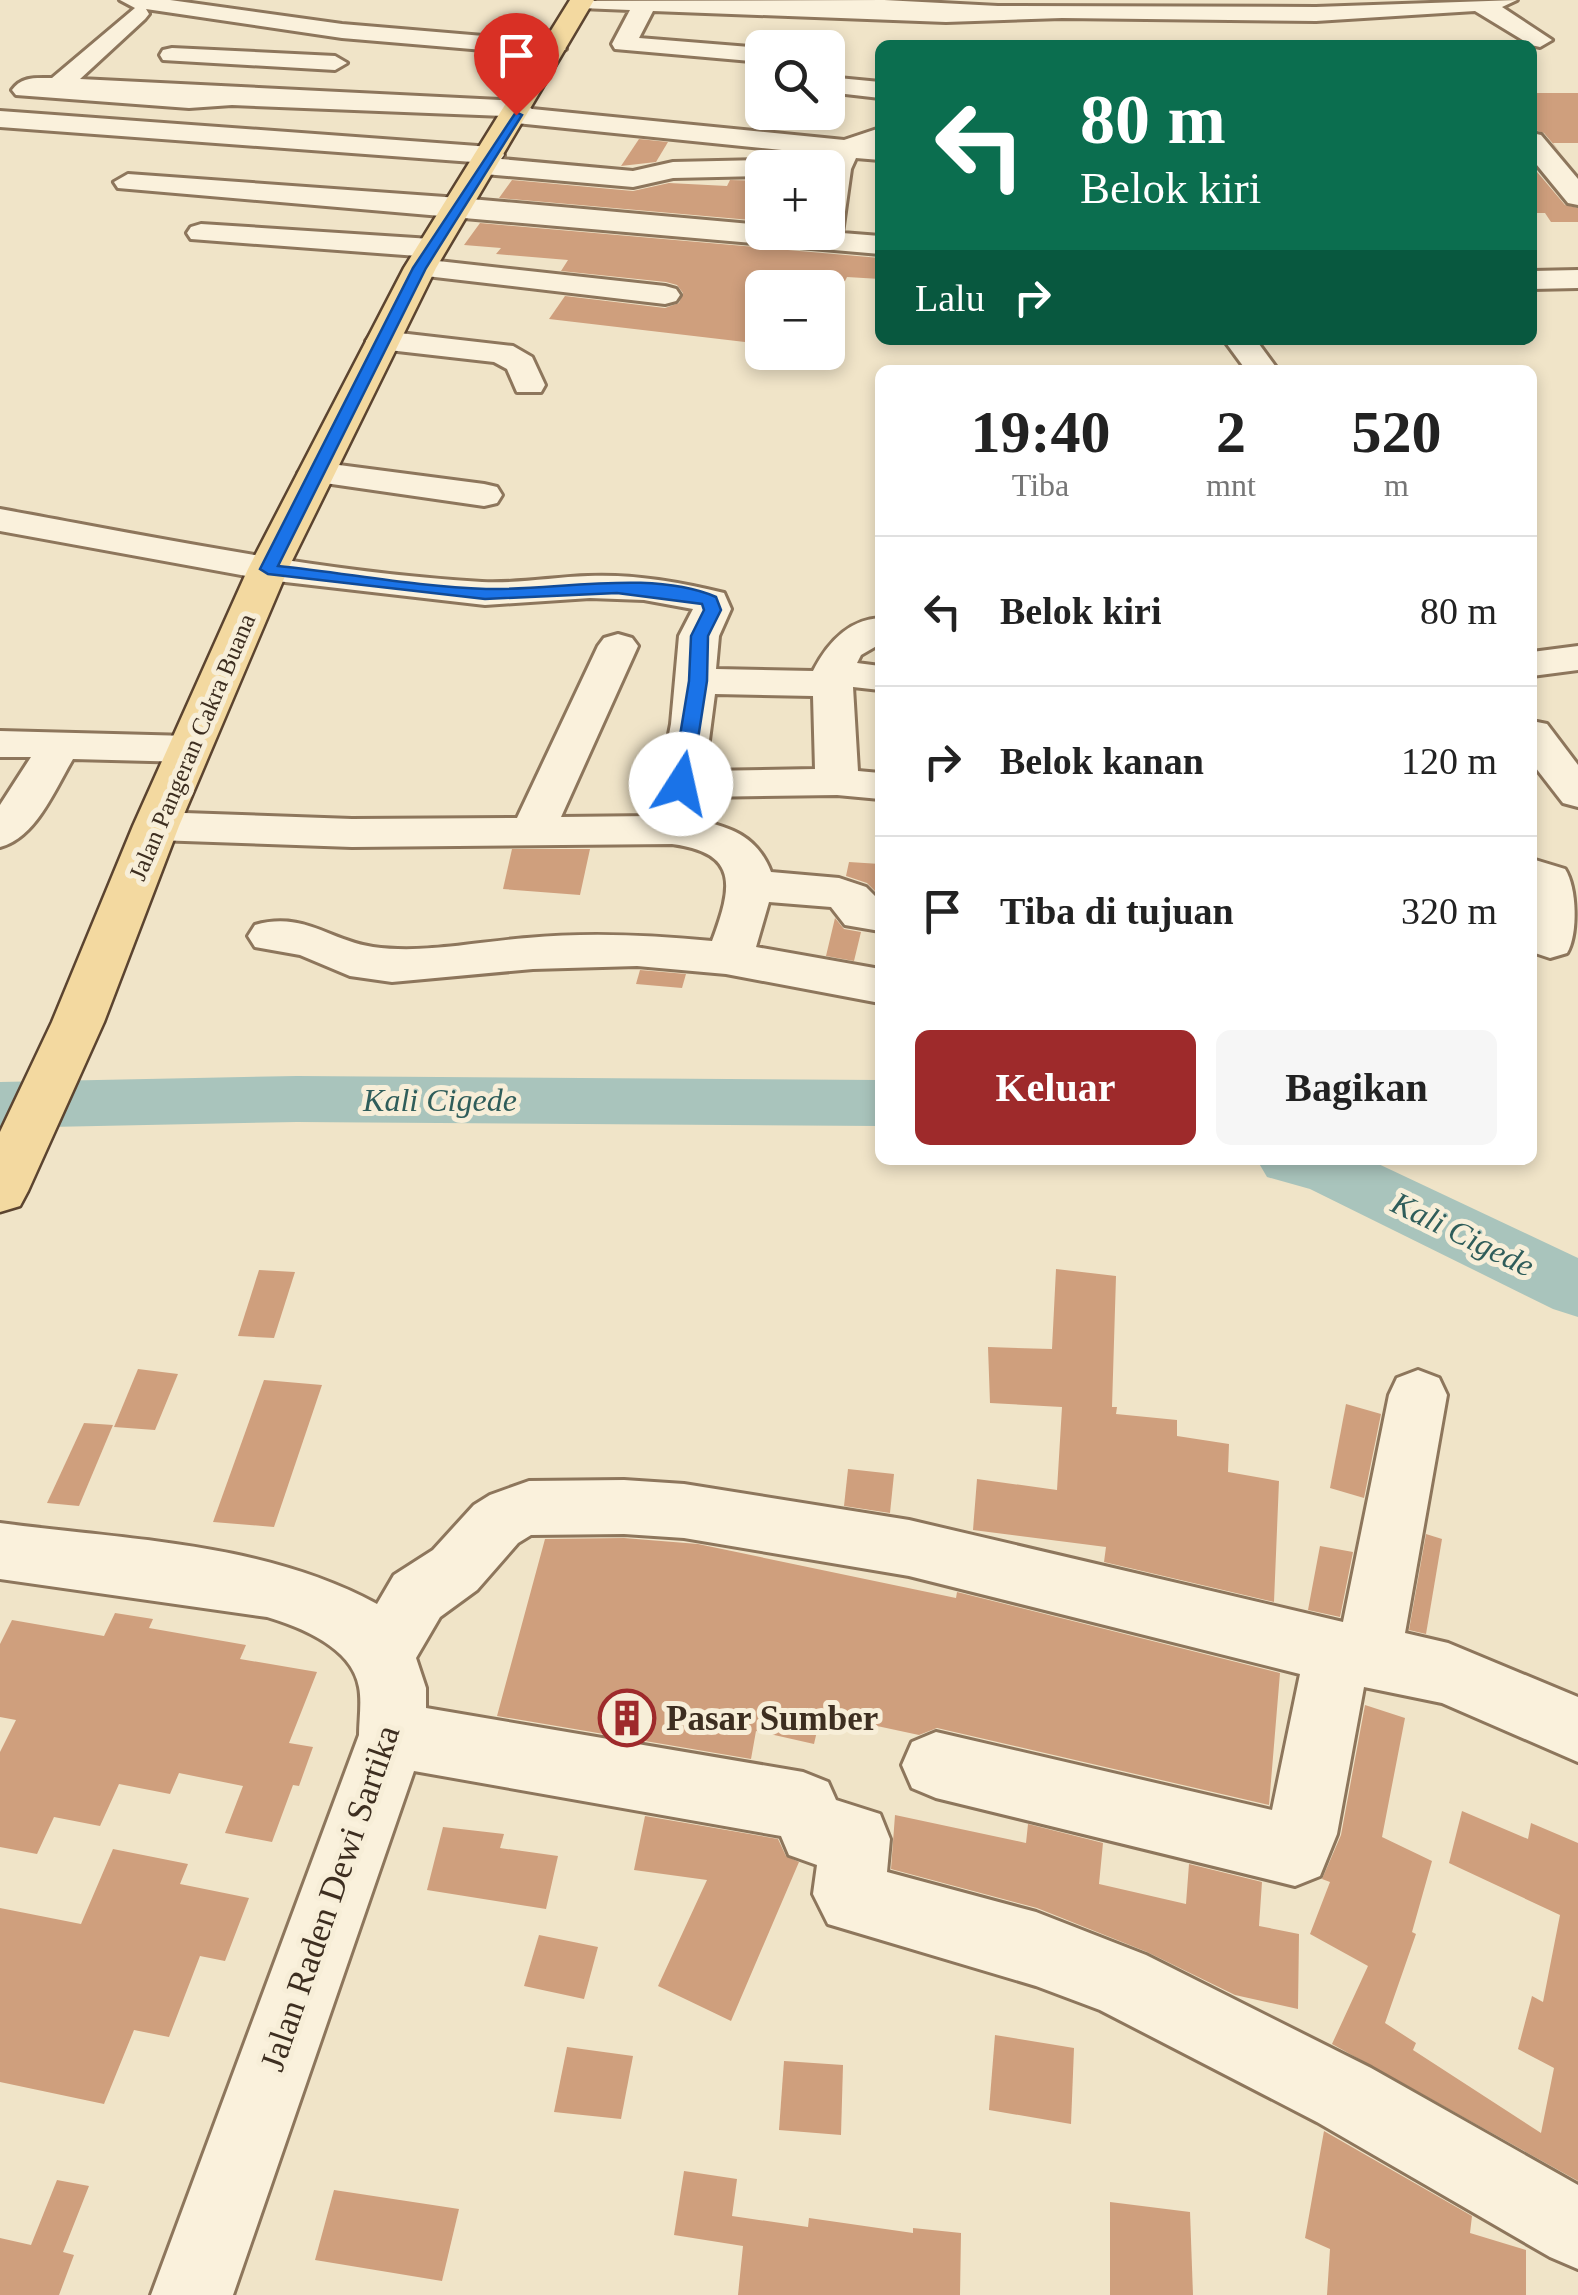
<!DOCTYPE html>
<html lang="id">
<head>
<meta charset="utf-8">
<style>
	body { margin:0; font-family:"Times New Roman",serif; background:#f6f6f6; color:#222; height:100vh; display:flex; flex-direction:column; font-size:38px; white-space:nowrap }
	* { box-sizing:border-box; margin:0 }
	p { font-size:32px; color:#767676 }
	.icon { flex:none; width:55px; height:55px; fill:none; stroke:currentColor; stroke-width:2; stroke-linecap:round; stroke-linejoin:round }
	.map { position:relative; flex:1; overflow:hidden }
	.details { position:absolute; left:875px; top:365px; width:662px; height:800px; display:flex; flex-direction:column; background:#fff; border-radius:15px; box-shadow:0 5px 15px #0003 }
	.details>* { flex:none }
	.top-card { position:absolute; left:875px; top:40px; width:662px; height:305px; border-radius:15px; box-shadow:0 5px 15px #0003; background:#0b6e4f; color:#fff; overflow:hidden }
	.tools { position:absolute; left:745px; top:30px; display:grid; gap:20px }
	.tools a { display:grid; place-items:center; width:100px; height:100px; border-radius:15px; background:#fff; box-shadow:0 5px 15px #0003; font-size:50px }
	.pin { position:absolute; display:grid; place-items:center; width:85px; height:85px; color:#fff; margin:-102px -42px; border-radius:50% 50% 50% 0; rotate:-45deg; box-shadow:0 0 10px #0007 }
	.pin .icon { rotate:45deg }
	.me { position:absolute; width:110px; margin:-55px; rotate:10deg; stroke-linejoin:round; filter:drop-shadow(0 0 8px #0008) }
	.turn { display:flex; align-items:center; gap:35px; height:210px; padding:0 40px; font-size:45px }
	.turn .icon { width:130px; height:130px; stroke-width:2.5 }
	.turn b { display:block; font-size:70px; line-height:85px }
	.then { display:flex; align-items:center; height:95px; padding:0 40px; background:#0003; gap:20px; font-size:38px }
	.eta { display:flex; justify-content:space-evenly; align-items:center; height:170px; text-align:center }
	.eta b { font-size:60px; font-weight:800; line-height:70px }
	.primary-button { display:flex; gap:20px; margin-top:auto; padding:20px 40px }
	.primary-button a { flex:1; height:115px; border-radius:15px; background:#9e2a2b; color:#fff; font-size:40px; font-weight:800; line-height:115px; text-align:center }
	.primary-button a+a { background:#f6f6f6; color:#222 }
	ul { padding:0; list-style:none }
	li { display:flex; align-items:center; gap:30px; height:150px; padding:0 40px; border-top:2px solid #e0e0e0 }
	li div { flex:1 }
	li b { display:block; font-size:38px }
	li em { font-style:normal }
	.map>svg:first-child { display:block }
	.lines { fill:none; stroke-linecap:round; stroke-linejoin:round }
	.river { fill:#a9c4bc; fill-rule:evenodd }
	.building { fill:#cf9f7d }
	.minor-casing { stroke:#8d765c; stroke-width:6 }
	.major-casing { stroke:#5b4430; stroke-width:5 }
	.minor { fill:#faf1dc; fill-rule:evenodd }
	.major { fill:#f3d9a0; fill-rule:evenodd }
	.route { fill:#1a73e8; stroke:#114b97; stroke-width:2.5 }
	.labels { text-anchor:middle; dominant-baseline:central; stroke-width:10; stroke-linejoin:round; paint-order:stroke }
	.far-street-label { font-size:25px; fill:#3d2e20; stroke:#f7eed8 }
	.water-label { font-size:32px; font-style:italic; fill:#2f5d5a; stroke:#f7eed8 }
	.near-poi-label { font-size:35px; font-weight:bold; fill:#3d2e20; stroke:#f7eed8; text-anchor:start }
	.near-street-label { font-size:35px; fill:#3d2e20; stroke:#f7eed8 }
</style>
</head>
<body>
<div class="map">
<svg width="1578" height="2295" viewBox="0 0 1578 2295">
	<rect width="100%" height="100%" fill="#f0e4c8"/>
	<g class="lines">
		<g class="river">
			<path d="M297,1076L880,1080V1126L297,1122L0,1128V1082Z"/>
			<path d="M1257,1160H1370L1578,1258V1317L1553,1309L1310,1189L1267,1177Z"/>
		</g>
	</g>
	<g class="building">
		<path d="M1532,93H1578V143H1553L1560,152L1544,133L1532,129Z"/>
		<path d="M639,139L668,142L656,162L621,166Z"/>
		<path d="M1532,166L1565,205L1578,208V222H1551L1545,213H1532Z"/>
		<path d="M512,180L633,191L669,183L727,186L730,180L762,181V221L499,198Z"/>
		<path d="M480,223L880,258V279L847,277L845,281L762,273V344L549,319L565,296L665,308L679,303L683,293L677,285L666,282L561,271L568,260L496,254L501,248L464,245Z"/>
		<path d="M512,849H590L580,895L503,889Z"/>
		<path d="M849,862L880,864V896L867,883L846,876Z"/>
		<path d="M835,918L844,929L861,932L854,961L826,956Z"/>
		<path d="M640,970L686,974L682,988L636,984Z"/>
		<path d="M1056,1269L1116,1276L1112,1407H1117L1116,1414L1177,1420V1436L1229,1444L1228,1472L1279,1481L1274,1602L1104,1562L1106,1547L973,1530L977,1479L1057,1490L1062,1407L990,1403L988,1347L1052,1349Z"/>
		<path d="M259,1270L295,1272L274,1338L238,1336Z"/>
		<path d="M138,1369L178,1374L155,1430L114,1427Z"/>
		<path d="M264,1380L322,1385L274,1527L213,1522Z"/>
		<path d="M1346,1404L1381,1414L1364,1498L1330,1488Z"/>
		<path d="M84,1423L113,1425L79,1506L47,1503Z"/>
		<path d="M848,1469L894,1474L890,1513L844,1506Z"/>
		<path d="M1426,1534L1442,1539L1426,1634L1409,1630Z"/>
		<path d="M624,1538L698,1544L956,1598L957,1592L1280,1673L1269,1805L937,1728L919,1735L821,1714L814,1744L756,1731L751,1759L497,1716L545,1539Z"/>
		<path d="M1320,1546L1353,1552L1340,1617L1308,1610Z"/>
		<path d="M115,1613L153,1619L149,1628L246,1645L240,1659L317,1672L289,1743L313,1747L299,1786L293,1785L272,1842L225,1833L243,1786L179,1773L170,1794L119,1784L100,1826L54,1817L37,1854L0,1847V1752L16,1720L0,1717V1644L12,1620L104,1636Z"/>
		<path d="M1365,1705L1405,1718L1382,1837L1432,1861L1412,1932L1416,1934L1385,2023L1416,2043L1413,2050L1541,2133L1554,2068L1518,2049L1532,1996L1543,2002L1560,1915L1449,1863L1462,1811L1528,1839L1531,1823L1578,1843V2181L1332,2044L1368,1966L1310,1934L1330,1882L1322,1879L1341,1835Z"/>
		<path d="M895,1815L1026,1843L1028,1824L1103,1843L1099,1884L1186,1904L1189,1864L1262,1882L1259,1926L1299,1934L1298,2009L1235,1995L1147,1952L1037,1908L891,1869Z"/>
		<path d="M645,1816L778,1839L786,1856L799,1862L731,2021L658,1986L707,1880L634,1870Z"/>
		<path d="M443,1827L504,1834L500,1848L558,1856L546,1909L427,1890Z"/>
		<path d="M113,1849L188,1864L180,1884L249,1898L225,1961L200,1956L169,2037L134,2030L104,2104L0,2082V1908L81,1924Z"/>
		<path d="M539,1935L598,1947L584,1999L524,1986Z"/>
		<path d="M995,2035L1074,2048L1071,2124L989,2110Z"/>
		<path d="M567,2047L633,2056L621,2119L554,2112Z"/>
		<path d="M784,2061L843,2065L841,2135L779,2130Z"/>
		<path d="M1324,2131L1472,2216L1470,2233L1526,2250V2295H1327L1330,2249L1305,2238Z"/>
		<path d="M684,2171L737,2179L732,2216L808,2227L809,2218L913,2233V2228L961,2233L960,2295H738L743,2246L674,2235Z"/>
		<path d="M57,2180L89,2186L63,2252L74,2255L59,2295H0V2238L31,2245Z"/>
		<path d="M334,2190L459,2209L442,2281L315,2260Z"/>
		<path d="M1110,2202L1190,2212L1193,2295H1110Z"/>
	</g>
	<g class="lines">
		<g class="minor-casing">
			<g id="minor">
				<path d="M120,0H170L342,24L554,42L566,49L554,56L342,38L146,9L149,14L145,19L80,79L519,101L532,109L844,140L880,128V160L856,158L851,169L842,233L880,236V254L118,188L114,182L128,174L459,198L762,225V232H828V168H824L831,155L516,123L504,116L232,105L189,108L16,95L12,90C22,76 36,78 52,78L135,8Z"/>
				<path d="M884,0L998,6L1316,7L1517,0L1502,7L1552,40L1540,47L1531,45L1475,11L1316,21L1062,18L946,22L653,11L639,38L762,48V62L615,49L612,44L630,10L581,8L570,1Z"/>
				<path d="M172,48L335,56L347,63L335,70L163,60L160,55L163,50Z"/>
				<path d="M828,77L880,82V98L828,92Z"/>
				<path d="M0,111L491,147L501,149L504,155L501,159L633,171L673,162L762,160L775,168H762V176L673,178L633,187L484,174L474,172L470,166L473,162L0,127Z"/>
				<path d="M1532,133L1541,135L1578,179V205L1568,203L1532,159Z"/>
				<path d="M201,224L431,239L441,242L446,248L441,254L431,257L191,239L187,233L191,227Z"/>
				<path d="M420,259L665,286L676,289L680,295L676,301L665,304L409,274L405,268L409,262Z"/>
				<path d="M1578,270V288L1532,289V271Z"/>
				<path d="M382,331L513,346L532,357L545,385L541,392H517L507,369L494,362L371,348L366,341L371,334Z"/>
				<path d="M1224,340H1256L1278,370H1246Z"/>
				<path d="M316,462L484,484L497,487L502,495L497,503L484,506L304,480L298,473L304,466Z"/>
				<path d="M0,509C159,538 320,572 482,582C517,584 553,577 588,576C634,574 680,582 724,593L731,609L719,636L716,669L813,671C827,644 847,620 880,618V644L861,655L857,663L880,666V690L853,687L858,771L880,773V799L837,795L700,797L696,820C731,827 757,836 771,872L839,878L866,887L880,901V931L845,925L831,907L769,902L756,947L880,969V1003L726,974L637,966L533,969L392,982L350,976L300,955L255,947L248,936L255,925C304,911 330,941 373,947C423,954 477,942 527,938C589,932 650,935 712,941C732,887 740,853 672,844L352,847L156,840L140,836L134,826L140,816L156,812L352,819L517,818L598,646L604,638L618,634L632,638L638,646L561,817L653,816L671,724L679,636L693,609L644,600L590,598L485,605L268,580L0,531ZM715,694L813,696L815,769L705,771Z"/>
				<path d="M1578,646V670L1532,676V652Z"/>
				<path d="M1532,721L1547,724L1578,765V807L1563,803L1532,763Z"/>
				<path d="M0,731L189,736L204,740L210,749L204,758L189,762L73,759C55,789 36,838 0,847V805L31,757H0Z"/>
				<path d="M1532,859L1565,869C1577,888 1578,934 1567,953L1550,958L1532,952Z"/>
				<path d="M1418,1370L1439,1378L1447,1395L1405,1633L1448,1643L1578,1697V1762L1442,1703L1364,1687L1337,1834L1320,1876L1295,1886L936,1798L912,1788L902,1765L912,1742L936,1732L1272,1810L1300,1674L909,1576L684,1538L624,1534L531,1535L518,1543L477,1590L440,1617L416,1658L426,1688V1708L803,1772L828,1782L836,1800L880,1814L890,1839L887,1872L1036,1912L1146,1955L1371,2068L1578,2185V2269L1550,2257L1317,2122L1100,2010L1036,1986L828,1924L813,1894L817,1865L789,1855L781,1836L414,1771L233,2295H151L359,1735C359,1720 362,1702 359,1687C352,1647 300,1627 267,1617L0,1579V1523C127,1540 263,1542 377,1604L394,1575L433,1550L474,1505L490,1495L529,1481L624,1480L684,1484L909,1520L1343,1622L1389,1395L1397,1378Z"/>
			</g>
		</g>
		<g class="major-casing">
			<path id="major" d="M570,0H594L436,268L288,569L179,826L104,1022L28,1191L20,1206L0,1212V1132L52,1022L133,826L248,569L404,268Z"/>
		</g>
		<use href="#minor" class="minor"/>
		<use href="#major" class="major"/>
	</g>
	<path class="route" d="M516,112L522,115L426,268L278,566C347,573 417,587 486,589C555,591 651,569 716,597L721,610L708,636L707,681L691,784L681,790L672,784L689,681L691,636L704,610L702,604L617,593L485,599L268,574L260,569L413,268Z"/>
	<defs>
		<g id="building-ring" transform="scale(2.875)"><circle r="9.5" fill="#f7eed8" stroke="#9e2a2b" stroke-width="1.5"/><path d="M-4-6H4V6H1V3H-1V6H-4ZM-2.5-4.3h1.7v1.8h-1.7ZM.8-4.3h1.7v1.8H.8ZM-2.5-1h1.7V.8h-1.7ZM.8-1h1.7V.8H.8Z" fill="#9e2a2b"/></g>
	</defs>
	<g fill-rule="evenodd">
		<use href="#building-ring" x="627" y="1718"/>
	</g>
	<g class="labels">
		<g class="far-street-label">
			<text transform="translate(192 747) rotate(-67)">Jalan Pangeran Cakra Buana</text>
		</g>
		<g class="water-label">
			<text x="440" y="1100">Kali Cigede</text>
			<text transform="translate(1463 1234) rotate(26)">Kali Cigede</text>
		</g>
		<g class="near-poi-label">
			<text x="666" y="1718">Pasar Sumber</text>
		</g>
		<g class="near-street-label">
			<text transform="translate(330 1898) rotate(-71)">Jalan Raden Dewi Sartika</text>
		</g>
	</g>
</svg>
<div class="tools">
<a><svg class="icon" aria-label="search" viewBox="0 0 24 24"><circle cx="10" cy="10" r="6"/><path d="M15 15l6 6"/></svg></a>
<a>+</a>
<a>−</a>
</div>
<div class="pin" style="left:516px;top:115px;background:#d93025"><svg class="icon" aria-label="arrive" viewBox="0 0 24 24"><path d="M6 21V4h12l-3 4 3 4H6"/></svg></div>
<svg class="me" style="left:681px;top:784px" viewBox="-20 -20 40 40"><circle r="19" fill="#fff"/><path d="M0-13L10 11 0 6-10 11z" fill="#1a73e8"/></svg>
<div class="top-card">
<div class="turn"><svg class="icon" aria-label="left" viewBox="0 0 24 24"><path d="M17 20v-9H6M10 6l-5 5 5 5"/></svg><div><b>80 m</b>Belok kiri</div></div>
<div class="then">Lalu<svg class="icon" aria-label="right" viewBox="0 0 24 24"><path d="M7 20v-9h11M14 6l5 5-5 5"/></svg></div>
</div>
<section class="details">
<div class="eta">
<div><b>19:40</b><p>Tiba</p></div>
<div><b>2</b><p>mnt</p></div>
<div><b>520</b><p>m</p></div>
</div>
<ul>
<li><svg class="icon" aria-label="left" viewBox="0 0 24 24"><path d="M17 20v-9H6M10 6l-5 5 5 5"/></svg><div><b>Belok kiri</b></div><em>80 m</em></li>
<li><svg class="icon" aria-label="right" viewBox="0 0 24 24"><path d="M7 20v-9h11M14 6l5 5-5 5"/></svg><div><b>Belok kanan</b></div><em>120 m</em></li>
<li><svg class="icon" aria-label="arrive" viewBox="0 0 24 24"><path d="M6 21V4h12l-3 4 3 4H6"/></svg><div><b>Tiba di tujuan</b></div><em>320 m</em></li>
</ul>
<div class="primary-button"><a>Keluar</a><a>Bagikan</a></div>
</section>
</div>
</body>
</html>
